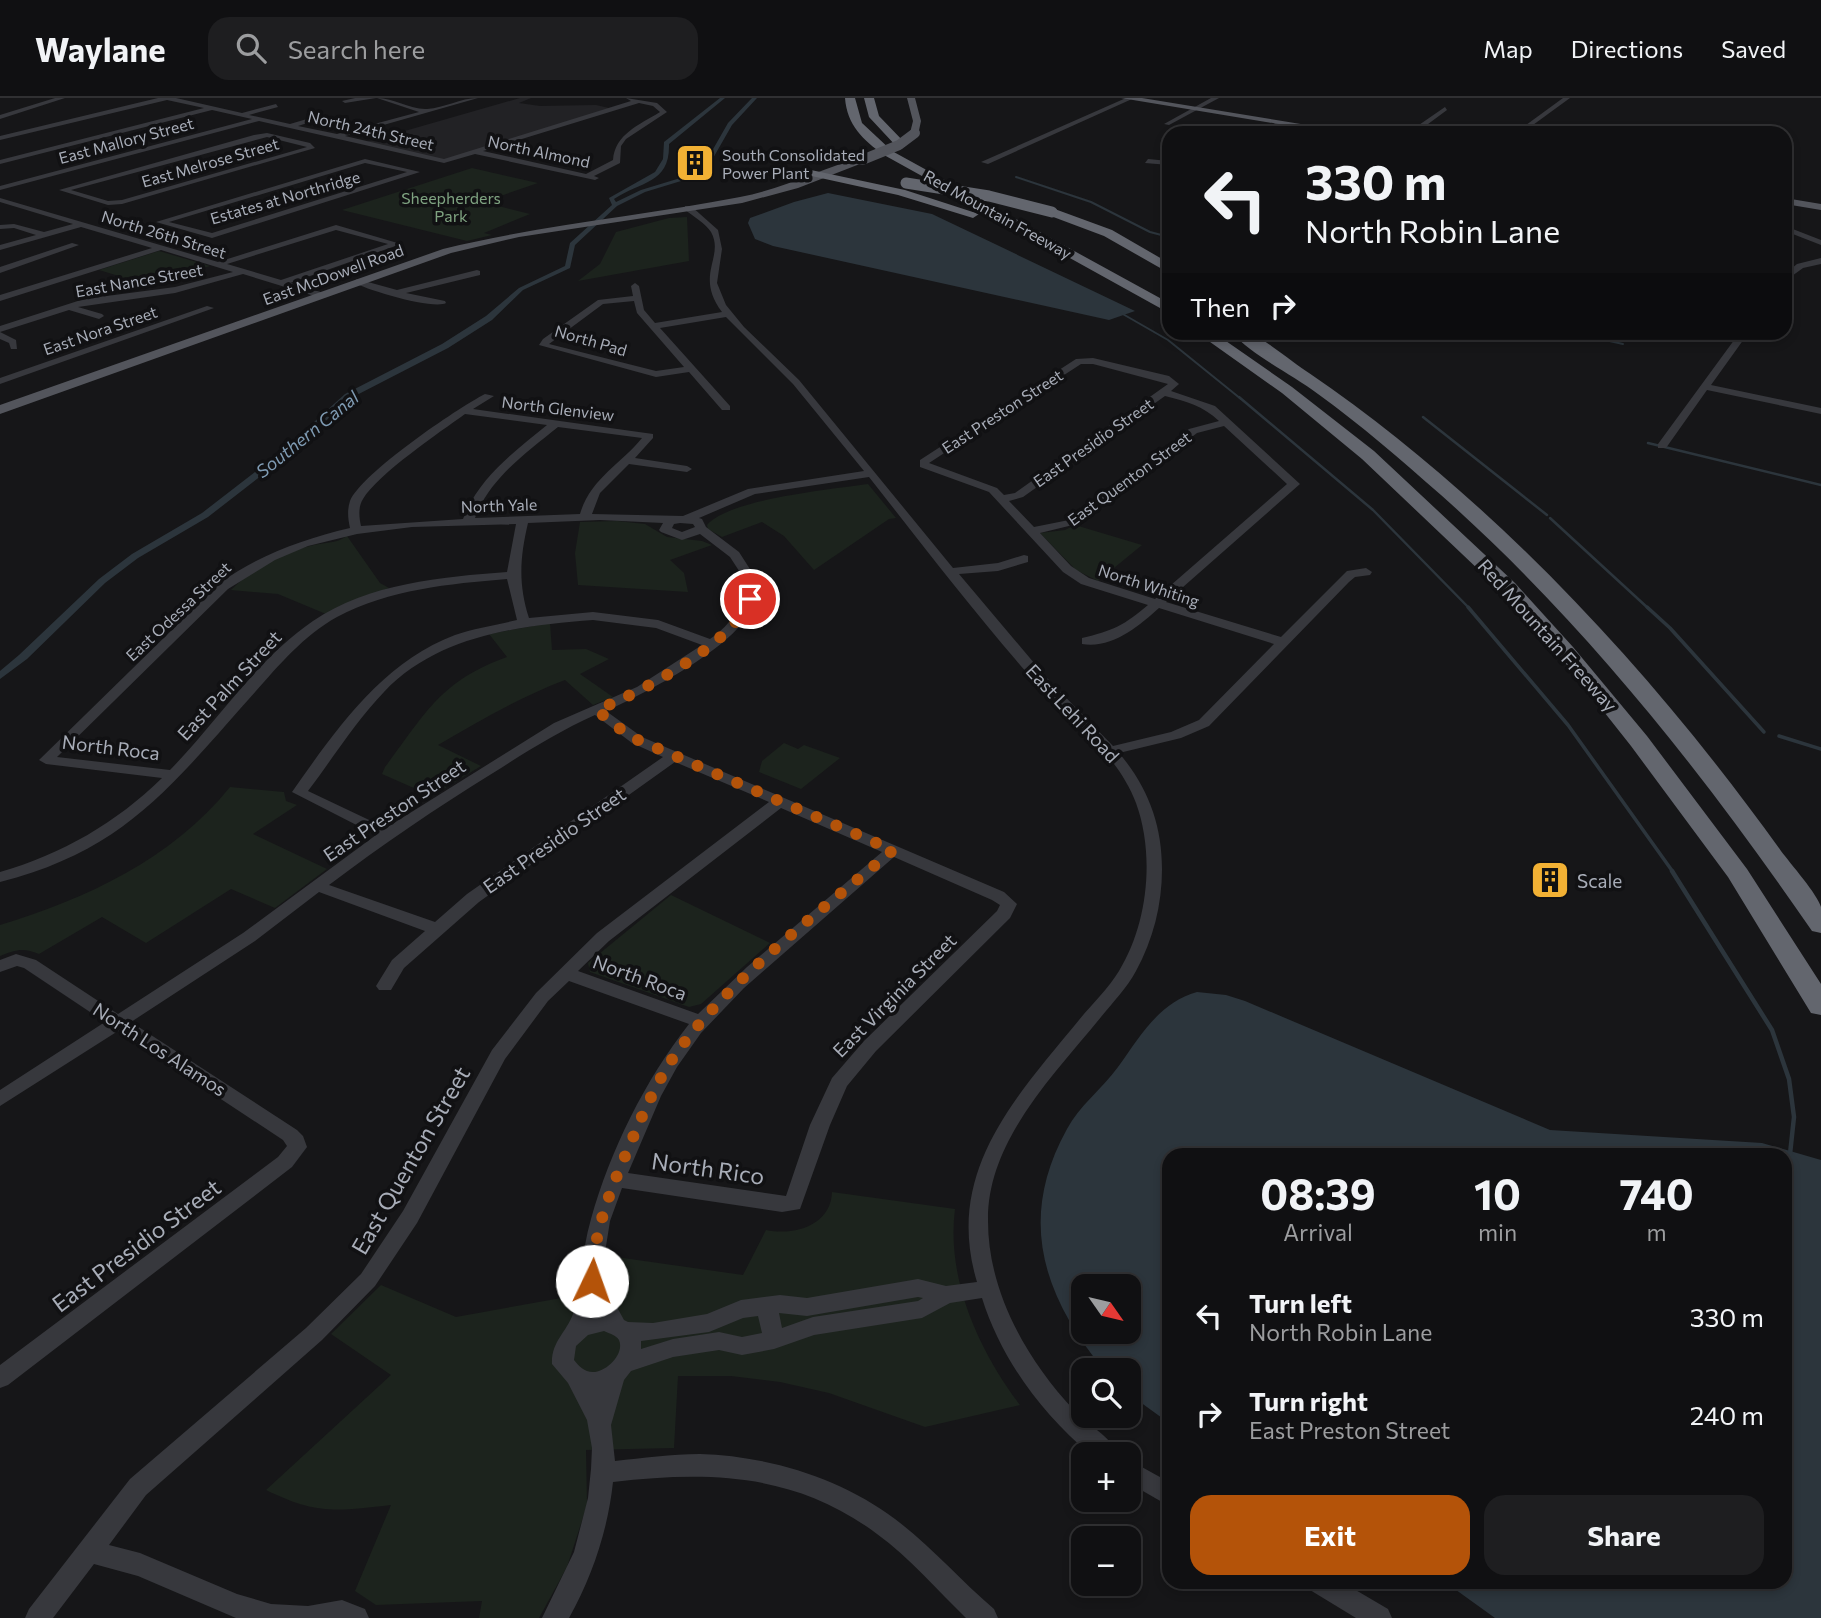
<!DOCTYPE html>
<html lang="en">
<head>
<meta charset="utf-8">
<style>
	body { margin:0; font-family:Commissioner,sans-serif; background:#1e1e20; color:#f1f3f6; height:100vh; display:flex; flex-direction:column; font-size:26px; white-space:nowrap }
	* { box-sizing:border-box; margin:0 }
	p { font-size:23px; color:#9c9d9f }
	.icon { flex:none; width:38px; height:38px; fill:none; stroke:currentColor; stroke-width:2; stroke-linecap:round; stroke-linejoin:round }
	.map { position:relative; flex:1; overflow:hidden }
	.side { position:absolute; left:1162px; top:1050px; width:630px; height:441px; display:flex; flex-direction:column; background:#101012; border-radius:21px; box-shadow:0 4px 10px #0003,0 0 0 2px #303032 }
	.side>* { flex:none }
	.guide { position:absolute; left:1162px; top:28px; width:630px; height:214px; border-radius:21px; box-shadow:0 4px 10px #0003,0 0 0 2px #303032; background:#101012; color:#f1f3f6; overflow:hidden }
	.needle { width:46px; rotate:124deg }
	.controls { position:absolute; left:1071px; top:1176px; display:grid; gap:14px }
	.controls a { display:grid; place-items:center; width:70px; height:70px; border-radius:14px; background:#101012; box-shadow:0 4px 10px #0003,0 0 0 2px #303032; font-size:35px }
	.pin { position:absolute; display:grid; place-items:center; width:60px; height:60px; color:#fff; margin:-30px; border:4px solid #fff; border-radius:50%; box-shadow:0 2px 7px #0007 }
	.me { position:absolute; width:77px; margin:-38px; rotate:3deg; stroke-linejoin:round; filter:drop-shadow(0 0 5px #0008) }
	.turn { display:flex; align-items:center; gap:24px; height:147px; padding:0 28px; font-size:32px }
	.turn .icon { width:91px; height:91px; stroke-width:2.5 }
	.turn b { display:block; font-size:49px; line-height:60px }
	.then { display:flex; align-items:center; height:66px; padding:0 28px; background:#0003; gap:14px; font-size:26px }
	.eta { display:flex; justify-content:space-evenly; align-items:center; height:119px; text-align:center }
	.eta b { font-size:42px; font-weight:700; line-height:49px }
	.action { display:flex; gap:14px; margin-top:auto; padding:14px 28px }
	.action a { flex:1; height:80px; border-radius:21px; background:#b45309; color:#fff; font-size:28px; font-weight:700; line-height:80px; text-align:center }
	.action a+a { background:#1e1e20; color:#f1f3f6 }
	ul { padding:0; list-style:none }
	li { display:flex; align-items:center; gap:21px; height:98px; padding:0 28px }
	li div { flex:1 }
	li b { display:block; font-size:26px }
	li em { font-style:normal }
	header { display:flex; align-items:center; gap:42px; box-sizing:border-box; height:98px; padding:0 35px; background:#101012; border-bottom:2px solid #303032 }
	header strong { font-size:33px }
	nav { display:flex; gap:38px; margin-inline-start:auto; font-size:24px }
	.search { width:490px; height:63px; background:#1e1e20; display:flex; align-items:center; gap:18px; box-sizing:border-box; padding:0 24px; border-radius:21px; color:#9c9d9f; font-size:26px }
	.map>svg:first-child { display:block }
	.built { fill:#222225 }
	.green { fill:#1c231d }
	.water { fill:#2c353c; fill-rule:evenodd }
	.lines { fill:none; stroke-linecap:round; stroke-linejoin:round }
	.stream-far3 { stroke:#2c353c; stroke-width:2 }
	.stream-far2 { stroke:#2c353c; stroke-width:2.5 }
	.stream-far1 { stroke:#2c353c; stroke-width:3.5 }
	.stream { stroke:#2c353c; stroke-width:4.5 }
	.canal { fill:#2c353c; fill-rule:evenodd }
	.minor { fill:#37383d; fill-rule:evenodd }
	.major { fill:#53555c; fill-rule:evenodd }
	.highway { fill:#63666e; fill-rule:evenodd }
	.major-bridge { stroke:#53555c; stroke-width:10 }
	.highway-bridge { stroke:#63666e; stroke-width:11 }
	.route { stroke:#b45309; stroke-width:12; stroke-dasharray:0 21.6 }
	.labels { text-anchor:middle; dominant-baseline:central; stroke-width:7; stroke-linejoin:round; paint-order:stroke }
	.far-street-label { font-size:16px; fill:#a8adb8; stroke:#111113 }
	.far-poi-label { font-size:16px; fill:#a8adb8; stroke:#111113; text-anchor:start }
	.far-park-label { font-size:16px; fill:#7fa381; stroke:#111113 }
	.far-water-label { font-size:18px; font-style:italic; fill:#7f9bb3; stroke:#111113 }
	.street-label { font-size:19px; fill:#a8adb8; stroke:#111113 }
	.poi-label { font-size:19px; fill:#a8adb8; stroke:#111113; text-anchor:start }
	.near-street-label { font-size:23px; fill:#a8adb8; stroke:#111113 }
</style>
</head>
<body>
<header>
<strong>Waylane</strong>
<div class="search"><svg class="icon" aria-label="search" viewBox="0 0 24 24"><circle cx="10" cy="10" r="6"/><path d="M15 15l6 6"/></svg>Search here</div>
<nav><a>Map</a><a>Directions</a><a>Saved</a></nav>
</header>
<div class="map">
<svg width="1821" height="1520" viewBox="0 0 1821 1520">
	<rect width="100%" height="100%" fill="#161618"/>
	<path class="built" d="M520,0H531L519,5L540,8L596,7L613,11L444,63L363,45Z"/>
	<g class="green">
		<path d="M472,70L538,85L483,104L530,116L484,135L492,137L467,143L342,112Z"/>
		<path d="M687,119L689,163L578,183L600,166L616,134L669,120Z"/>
		<path d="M159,153L210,168L171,180L109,187L102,185L122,179L99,172Z"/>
		<path d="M868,386L896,420L889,421L814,472L784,438L762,424L722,439L708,431L707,427C729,401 833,391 868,386Z"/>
		<path d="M617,423L645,426L667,439L702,443L712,447L670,462L684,475L688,494L578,487L575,455L580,424Z"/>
		<path d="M1075,427L1142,447L1098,483L1076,472L1040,435L1065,432Z"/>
		<path d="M347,438L380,485L389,490L326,516L278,496L231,492C252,471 281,454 310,448C323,444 336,446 347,438Z"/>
		<path d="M550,525L552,552L586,551L609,561L580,576L613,599L593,607L565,582C520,599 480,623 438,647L481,668L432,698L382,676L385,669C426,615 440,583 507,559L489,536Z"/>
		<path d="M784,645L798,651L804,647L840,660L801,691L759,674L762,663Z"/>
		<path d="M230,689L284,694L286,703L297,707L253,736L327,771L275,810L231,791L146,845L102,819L39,856C23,849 15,852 0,858V827C86,801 172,761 230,689Z"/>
		<path d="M671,797L770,845L701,906L689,909L590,874L588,865Z"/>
		<path d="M832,1094L955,1111C946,1181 979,1253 1020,1307L925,1329L829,1295L780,1284L731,1278H678L674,1350L586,1352L587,1407L567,1469L539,1520H479L482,1503L376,1507L355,1493L391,1407C336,1413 317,1417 266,1392L391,1277L331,1236L381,1187L456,1219L578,1197L609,1158L743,1177L766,1132C795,1138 831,1127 832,1094Z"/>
	</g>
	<g class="water">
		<path d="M828,95L932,116L1135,213L1109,222L1100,220L773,148L755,141L748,125L750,120L794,104Z"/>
		<path d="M1197,894L1226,897L1245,903L1550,1032L1762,1045L1821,1062V1520H1495L1445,1484H1785V1057H1169V1325L1129,1296V1272H1104C1043,1198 1017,1121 1067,1031C1079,1008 1102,991 1118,969C1140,939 1158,905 1197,894ZM1083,1188H1129V1234H1083Z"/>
	</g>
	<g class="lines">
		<g class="stream-far3">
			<path d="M1016,79L1091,104L1150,134L1169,139"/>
			<path d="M1121,215L1168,242L1241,301"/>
			<path d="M1569,234L1623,246"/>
		</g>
		<g class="stream-far2">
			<path d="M1239,299L1373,412L1470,511"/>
			<path d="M1423,319L1547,417"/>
			<path d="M1648,345L1821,387"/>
			<path d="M1550,420L1649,511"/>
		</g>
		<g class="stream-far1">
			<path d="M1468,509L1568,627L1673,774"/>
			<path d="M1647,509L1670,530L1764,634"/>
			<path d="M1779,638L1821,651"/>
		</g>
		<path class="stream" d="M1672,773L1772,932L1789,981L1794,1019L1790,1056"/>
		<path class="canal" d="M720,0H725L669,46C670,86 641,83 614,101L616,104L641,92L700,74L728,25L752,0H757L732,27L704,76L645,94L617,108L575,147L570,170L523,192L492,222L448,250L351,300L288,357L208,419L138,460L105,485L27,561L0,581V573L19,557L99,481L132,456L202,415L282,353L345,296L442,246L486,218L519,190L565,168L570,145L612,107L609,100L655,74L663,61L664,44Z"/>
		<g class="minor">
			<path d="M55,0H65L0,21V17Z"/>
			<path d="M158,0H176L242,15L276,6L278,9L249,17L290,26L324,16L326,19L298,28L337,36L419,14L377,0C394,0 411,12 427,11C445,10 460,0 478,0L345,38L444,61L631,3L626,0L657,5L667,14L626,41L621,48L620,65L594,78L599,80L595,82L475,56L444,65L259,23L0,92V88L252,21L212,12L0,66V62L204,10L167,2L0,42V38ZM639,5L653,8L660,14C639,27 615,36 613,62L586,76L483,53Z"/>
			<path d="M355,0H376L345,5L342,3Z"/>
			<path d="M1126,0L1132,1L988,66L981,64Z"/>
			<path d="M1211,0H1219L1169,27L1164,26Z"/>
			<path d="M1563,0H1570L1522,35H1515Z"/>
			<path d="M1445,9L1447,12L1424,29L1455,35L1416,31V29Z"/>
			<path d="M1279,23L1284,24L1265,35H1257Z"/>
			<path d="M267,35L310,45L315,50L122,106L108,107L59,92L254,37ZM267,39L307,49L122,102L108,103L71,92Z"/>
			<path d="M365,61L420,74L212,140L156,124ZM365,65L407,74L212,135L169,124Z"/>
			<path d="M1148,61L1169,63V67L1145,65Z"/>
			<path d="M0,100L218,164L336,127L401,146L290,185L324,195V199L321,200L243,176L175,195L78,209L102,216L104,218L99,221L69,212L0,234V228L84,201L175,189L233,174L161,152L0,203V197L152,150L81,129L0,152V147L36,137L14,130L0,131V127L14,126L44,134L73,126L0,104ZM336,132L388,146L281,182L227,166Z"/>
			<path d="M685,108H691L718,132L722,151L717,185L726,207L744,229L799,282L953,470L998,465L1024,457L1028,458V464L998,473L959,476L1045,578L1113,648L1171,634L1199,622L1274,546L1159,510C1139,528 1112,551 1082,546V540C1112,533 1125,527 1148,507L1081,486L1063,474L989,394L920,369V362L1076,261L1093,260L1169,278L1179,286L1171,293L1215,308L1300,386L1166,504L1281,539L1347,473L1366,470L1372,474L1370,477L1355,479L1349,484L1209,628L1181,640L1119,655C1148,689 1162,727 1162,771C1162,807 1153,842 1136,873C1127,890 1113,904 1101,919C1053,978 987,1043 988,1123C988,1194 1027,1262 1074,1312C1087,1326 1111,1339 1118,1356H1090C1042,1316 1001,1261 982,1200L950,1205L922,1220L814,1237L774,1251L742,1257L719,1252L673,1259L631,1273L624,1282L611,1327L615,1363C643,1360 671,1356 700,1356C768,1358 841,1380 895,1421C931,1448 960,1482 994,1511L998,1520H966C937,1492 910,1460 877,1436C796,1375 710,1373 613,1384C608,1432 592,1479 569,1520H542L574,1454L588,1400L591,1371L592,1350L587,1322L568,1285L552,1266C551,1244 566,1235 573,1216C581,1185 582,1152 591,1121C610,1053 645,982 689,926L569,883L548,903L505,961L417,1125L375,1188L322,1242L146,1397L109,1447L140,1455L237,1496L271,1506L308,1508L342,1502L365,1511L369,1520H236L138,1478L94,1466L53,1520H25L29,1511L130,1381L306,1230L361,1176L403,1113L492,952L536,895L597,835L769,704L675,664L479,804L404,870L391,892H379L376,888L392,862L425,833L319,794L255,843L131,924L297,1032L303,1038L307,1049L292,1069L8,1287L0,1290V1267L278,1059L287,1048L283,1042L118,933L0,1008V992L105,924L24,870L17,868L0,874V862L16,856L36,862L118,916L243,835L376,737L292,694C335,633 382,564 455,537C474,530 497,527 517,522L507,481C449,486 390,491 337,519C301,539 275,572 248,602C169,691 122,753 0,784V774C62,756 116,725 162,680L46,666L39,662L220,485C259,457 303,441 350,430C348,421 347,412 350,403C362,375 456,311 485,296L494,298L473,311L653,336V340L635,360L687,368L692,371L687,374L629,366L600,395L592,416L683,418L748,391L864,373L793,286L726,219L660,230L730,308V312H722L689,274L656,279L539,247L543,241L598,202L633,198L631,188L635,185L639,188L644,212L655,225L722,214C694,177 725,159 711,134C706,126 693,118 685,112ZM634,203L637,215L684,269L656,273L549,246L603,206ZM1081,266H1093L1168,286L1015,395L1004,397L997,390L929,365ZM1165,298C1186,303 1203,308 1219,323L1189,331L1069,422L1034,429L1009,403L1023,399ZM465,316L547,327C514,354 479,379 463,421L361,428C359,419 358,409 363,401C378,376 440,334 465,316ZM1224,328L1287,386L1155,501L1089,480L1071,468L1040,435L1077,426L1197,335ZM558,329L642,340C621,366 590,381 580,416L475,420C490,380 526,355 558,329ZM869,379C921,445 972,512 1028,576C1064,617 1116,652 1136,705C1155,757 1148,826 1119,873C1108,891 1092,906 1079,922C1014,1001 944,1075 977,1184L946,1188L918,1181L807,1200L780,1197L741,1202L707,1216L653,1225L628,1224L624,1222L601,1180L610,1123L622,1090L782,1114L800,1111L830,1027L847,988L876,953L1010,820L1017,806L1004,794L642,639L606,613C644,596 738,548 752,509C756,501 756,491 757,482L739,454L706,429L702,421L699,420L755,396ZM600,422L663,425L659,432L661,434L682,442L700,436L730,459L745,482C740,508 734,525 710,541L658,522L593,514L529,520C518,486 520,459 528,425ZM680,425L693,426L695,429L682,434L672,430L674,426ZM516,426L507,474C442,479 369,485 313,523C257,561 217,624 170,672L57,659L228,491L275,462L308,448L357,436L412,429ZM593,522L656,530L702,547L637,589L554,625L386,730L308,693C333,660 356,623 384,594C438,537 519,528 593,522ZM595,617L632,645L663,659L467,796L435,824L329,787C382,747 436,710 493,675C526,654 559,633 595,617ZM781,710L882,754L747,869L698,916L578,873L609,843ZM894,759L992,802L1000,807L997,813L864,943L832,980L810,1027L786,1098L628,1075L661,998L677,969L701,935L744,890ZM918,1199L923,1200L918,1203L813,1219L782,1230L779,1215L807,1218ZM758,1218L762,1235L742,1239L719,1234L673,1241L641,1251V1243L709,1234L743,1220ZM604,1233C610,1236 616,1237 619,1242C625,1256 606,1274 593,1274C584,1274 579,1268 574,1262L576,1248L588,1237Z"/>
			<path d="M1785,128L1821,142V147L1785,133Z"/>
			<path d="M72,145L79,147L0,175V169Z"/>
			<path d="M1821,160V166L1803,170L1785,183V176L1797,166Z"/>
			<path d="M477,172L480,173V177L406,195L445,203L446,205C434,212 366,192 353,184L357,181L397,192Z"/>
			<path d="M207,208L214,210L0,286V280Z"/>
			<path d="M0,234L16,242L17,251H11L9,245L0,241Z"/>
			<path d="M1740,234H1749L1711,287L1821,310V316L1707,292L1666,350H1658V346Z"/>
			<path d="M1129,1362L1169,1384V1408L1129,1385Z"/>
			<path d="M1307,1484H1342L1388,1511L1392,1520H1356L1310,1492Z"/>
		</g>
		<g class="major">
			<path d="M907,0H915L921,23L918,37L910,35L913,23Z"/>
			<path d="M1121,0H1142L1356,35H1333Z"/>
			<path d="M862,59L867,62L865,64L798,90L742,105L519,139L451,155L0,316V307L443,151C541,127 641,118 740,99C782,91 821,71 862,59Z"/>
			<path d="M1785,100L1821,106V112L1785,106Z"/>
		</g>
		<g class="highway">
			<path d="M845,0H855L862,25L892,53L1169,205V215L884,57C863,42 847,27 845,0Z"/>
			<path d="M864,0H874L879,18L905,45V49H897L869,19Z"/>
			<path d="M811,72L905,92L979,116L973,120L898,97L807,77V73Z"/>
			<path d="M1052,110L1112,132L1169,165V175L1104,138L1048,117L1046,114Z"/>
			<path d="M1196,234H1213L1292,289L1374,353L1515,485L1573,549L1647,638L1747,771L1821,886V917L1811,915L1728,779L1631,648L1559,557L1501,493L1362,361L1282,295Z"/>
			<path d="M1231,234C1236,234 1242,233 1247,234C1260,237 1296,267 1309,275C1491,399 1653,574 1781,753C1790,765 1818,797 1821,809C1821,816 1821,828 1821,835L1812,833C1703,675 1585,525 1441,397C1401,362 1361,327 1318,296C1291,276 1253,258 1231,234Z"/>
		</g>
		<path class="major-bridge" d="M862,62L899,47L915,35"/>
		<path class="highway-bridge" d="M906,85L989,98L1052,114"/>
	</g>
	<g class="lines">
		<path class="route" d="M592,1183C593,1137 608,1098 626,1056C640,1023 653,990 673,960C727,882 820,814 893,752L638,642L616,628L597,612C641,594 733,546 750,501"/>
	</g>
	<defs>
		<g id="building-square" transform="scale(2.0125)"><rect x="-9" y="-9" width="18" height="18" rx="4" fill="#f2b134" stroke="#111113"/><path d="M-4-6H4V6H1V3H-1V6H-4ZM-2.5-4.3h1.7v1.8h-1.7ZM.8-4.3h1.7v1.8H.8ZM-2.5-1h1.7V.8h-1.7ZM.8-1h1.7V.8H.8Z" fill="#111"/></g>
	</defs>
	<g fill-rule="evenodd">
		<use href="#building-square" x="695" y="65"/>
		<use href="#building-square" x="1550" y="782"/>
	</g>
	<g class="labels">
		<g class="far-street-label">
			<text transform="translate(371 32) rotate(13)">North 24th Street</text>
			<text transform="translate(126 42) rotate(-15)">East Mallory Street</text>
			<text transform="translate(539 53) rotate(12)">North Almond</text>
			<text transform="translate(210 64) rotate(-16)">East Melrose Street</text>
			<text transform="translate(285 99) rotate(-16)">Estates at Northridge</text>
			<text transform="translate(998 116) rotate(29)">Red Mountain Freeway</text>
			<text transform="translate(164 136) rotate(17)">North 26th Street</text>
			<text transform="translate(333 176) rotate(-20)">East McDowell Road</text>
			<text transform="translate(139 182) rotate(-10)">East Nance Street</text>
			<text transform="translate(100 232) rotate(-19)">East Nora Street</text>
			<text transform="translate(591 242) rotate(16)">North Pad</text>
			<text transform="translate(558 310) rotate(7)">North Glenview</text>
			<text transform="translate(1002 313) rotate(-33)">East Preston Street</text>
			<text transform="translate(1093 344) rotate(-35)">East Presidio Street</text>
			<text transform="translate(1129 380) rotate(-36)">East Quenton Street</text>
			<text transform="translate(499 407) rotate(-2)">North Yale</text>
			<text transform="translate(1149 487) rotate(18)">North Whiting</text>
			<text transform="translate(178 513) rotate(-43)">East Odessa Street</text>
		</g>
		<g class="far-poi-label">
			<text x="722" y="56">South Consolidated<tspan x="722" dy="18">Power Plant</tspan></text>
		</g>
		<g class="far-park-label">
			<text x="451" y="99">Sheepherders<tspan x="451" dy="18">Park</tspan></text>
		</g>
		<g class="far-water-label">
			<text transform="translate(307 336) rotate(-39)">Southern Canal</text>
		</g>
		<g class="street-label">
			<text transform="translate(1548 537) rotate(48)">Red Mountain Freeway</text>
			<text transform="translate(229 587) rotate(-47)">East Palm Street</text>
			<text transform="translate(1073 615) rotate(47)">East Lehi Road</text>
			<text transform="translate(111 649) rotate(7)">North Roca</text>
			<text transform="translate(394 712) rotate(-34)">East Preston Street</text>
			<text transform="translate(554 742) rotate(-35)">East Presidio Street</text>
			<text transform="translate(640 879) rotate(20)">North Roca</text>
			<text transform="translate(894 897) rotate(-45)">East Virginia Street</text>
			<text transform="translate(160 951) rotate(33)">North Los Alamos</text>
		</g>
		<g class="poi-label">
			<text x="1577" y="782">Scale</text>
		</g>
		<g class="near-street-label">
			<text transform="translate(410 1062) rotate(-60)">East Quenton Street</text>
			<text transform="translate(708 1070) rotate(8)">North Rico</text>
			<text transform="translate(136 1147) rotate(-37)">East Presidio Street</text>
		</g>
	</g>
</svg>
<div class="controls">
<a><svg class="needle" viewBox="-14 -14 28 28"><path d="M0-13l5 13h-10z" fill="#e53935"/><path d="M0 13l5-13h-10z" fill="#9c9d9f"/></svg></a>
<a><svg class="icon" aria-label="search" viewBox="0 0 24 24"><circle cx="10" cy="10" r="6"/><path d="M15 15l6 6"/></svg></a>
<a>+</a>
<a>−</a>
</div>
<div class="pin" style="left:750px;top:501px;background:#d93025"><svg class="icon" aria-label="arrive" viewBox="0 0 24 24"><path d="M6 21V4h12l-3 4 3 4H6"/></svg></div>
<svg class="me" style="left:592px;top:1183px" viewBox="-20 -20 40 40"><circle r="19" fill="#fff"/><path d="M0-13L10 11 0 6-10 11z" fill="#b45309"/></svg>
<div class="guide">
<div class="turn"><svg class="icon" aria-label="left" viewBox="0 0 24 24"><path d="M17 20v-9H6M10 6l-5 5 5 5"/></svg><div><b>330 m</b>North Robin Lane</div></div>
<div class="then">Then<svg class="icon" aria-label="right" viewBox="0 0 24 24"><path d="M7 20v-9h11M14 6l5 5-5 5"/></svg></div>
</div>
<section class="side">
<div class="eta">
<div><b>08:39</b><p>Arrival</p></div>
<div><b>10</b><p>min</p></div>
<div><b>740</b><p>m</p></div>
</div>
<ul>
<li><svg class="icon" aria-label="left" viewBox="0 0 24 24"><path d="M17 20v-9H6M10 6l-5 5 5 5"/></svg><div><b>Turn left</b><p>North Robin Lane</p></div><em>330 m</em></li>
<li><svg class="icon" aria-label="right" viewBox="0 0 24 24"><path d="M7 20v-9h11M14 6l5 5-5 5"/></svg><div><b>Turn right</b><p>East Preston Street</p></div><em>240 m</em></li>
</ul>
<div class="action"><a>Exit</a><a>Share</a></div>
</section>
</div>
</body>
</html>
